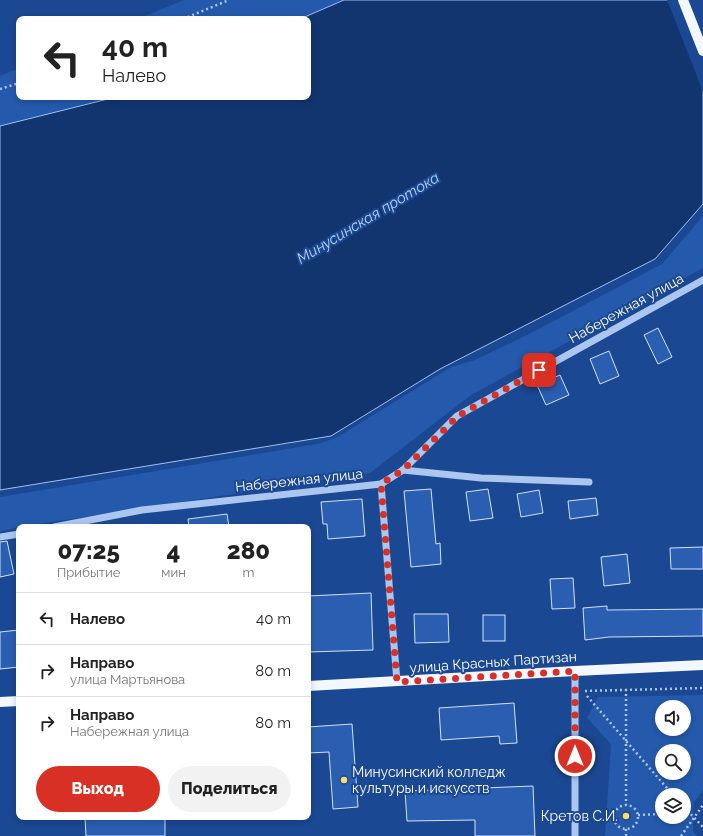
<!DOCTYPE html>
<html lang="ru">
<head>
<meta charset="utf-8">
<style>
	body { margin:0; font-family:Raleway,sans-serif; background:#f2f2f2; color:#222; height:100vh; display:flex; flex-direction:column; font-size:15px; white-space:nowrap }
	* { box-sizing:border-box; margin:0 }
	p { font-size:13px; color:#767676 }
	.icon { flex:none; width:22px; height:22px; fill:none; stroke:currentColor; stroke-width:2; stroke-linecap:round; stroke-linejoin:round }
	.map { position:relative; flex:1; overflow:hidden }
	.sheet { position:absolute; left:16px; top:524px; width:295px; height:296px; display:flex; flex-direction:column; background:#fff; border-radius:8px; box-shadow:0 2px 6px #0003 }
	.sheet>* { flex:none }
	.hud { position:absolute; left:16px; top:16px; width:295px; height:84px; border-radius:8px; box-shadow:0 2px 6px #0003; background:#fff; color:#222; overflow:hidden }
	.controls { position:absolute; left:655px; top:700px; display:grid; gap:8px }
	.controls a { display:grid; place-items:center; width:36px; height:36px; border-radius:50%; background:#fff; box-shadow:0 2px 6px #0003; font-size:20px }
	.pin { position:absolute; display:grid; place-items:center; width:34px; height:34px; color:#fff; margin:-17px; border-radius:8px; box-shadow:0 2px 6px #0006 }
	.me { position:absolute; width:44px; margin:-22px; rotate:0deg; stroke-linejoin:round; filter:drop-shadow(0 0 3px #0008) }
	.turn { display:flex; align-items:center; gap:14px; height:84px; padding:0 20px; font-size:18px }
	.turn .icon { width:52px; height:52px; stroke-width:2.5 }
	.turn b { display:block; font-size:28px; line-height:34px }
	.eta { display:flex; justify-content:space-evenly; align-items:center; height:68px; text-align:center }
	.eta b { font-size:24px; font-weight:800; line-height:28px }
	.action { display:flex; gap:8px; margin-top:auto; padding:8px 20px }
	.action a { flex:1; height:46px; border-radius:24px; background:#d93025; color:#fff; font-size:16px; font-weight:800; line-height:46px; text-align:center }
	.action a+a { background:#f2f2f2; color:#222 }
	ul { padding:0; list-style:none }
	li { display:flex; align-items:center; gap:12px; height:52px; padding:0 20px; border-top:1px solid #e0e0e0 }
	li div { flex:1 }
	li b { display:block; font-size:15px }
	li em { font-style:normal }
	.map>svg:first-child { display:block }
	.green { fill:#2459ab; fill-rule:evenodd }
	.water { fill:#123570; stroke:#9ec0f1 }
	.pier { fill:#1b4892 }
	.building { fill:#2a5eb0; stroke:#d1e2fa }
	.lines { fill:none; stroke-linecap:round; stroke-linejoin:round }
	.path { stroke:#abc6ef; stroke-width:2.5; stroke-dasharray:2 3; stroke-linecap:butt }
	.minor { stroke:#abc6ef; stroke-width:7 }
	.major { stroke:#f3f7ff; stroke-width:10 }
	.route { stroke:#d93025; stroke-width:7; stroke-dasharray:0 12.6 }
	.poi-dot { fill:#ffdc69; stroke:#1b4892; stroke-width:1.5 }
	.labels { text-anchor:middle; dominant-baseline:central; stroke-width:4; stroke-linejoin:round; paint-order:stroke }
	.street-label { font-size:14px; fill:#fff; stroke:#1b4892 }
	.poi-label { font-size:14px; fill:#fff; stroke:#1b4892; text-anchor:start }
	.water-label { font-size:15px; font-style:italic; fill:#b7d0f6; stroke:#1b4892 }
</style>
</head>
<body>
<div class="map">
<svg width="703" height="836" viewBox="0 0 703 836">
	<rect width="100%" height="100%" fill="#1b4892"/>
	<g class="green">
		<path d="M184,0H344L300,19H138Z"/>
		<path d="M19,68V97H116L0,126V76Z"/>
		<path d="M703,216V268L471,395L370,473L19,527L0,532V497L317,444L336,438L451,367L475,360L527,335L662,264Z"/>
		<path d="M703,695V791L694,802L693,831L697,836H605L611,744L587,718L598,697ZM662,707H684V729H662ZM662,751H684V773H662ZM662,795H684V817H662Z"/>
	</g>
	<path class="water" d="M344,0H703V204L655,259L440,369L331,436L0,490V126L116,97H308V19H300Z"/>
	<path class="pier" d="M667,0H703V92L695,71Z"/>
	<g class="building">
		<path d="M658,328L672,357L658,364L644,335Z"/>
		<path d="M609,351L619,376L600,384L590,359Z"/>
		<path d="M560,375L569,395L546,405L537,385Z"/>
		<path d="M431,489L436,544L440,543L441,564L411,567L404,491Z"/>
		<path d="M488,489L493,518L470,521L466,492Z"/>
		<path d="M539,490L543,513L521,517L517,494Z"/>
		<path d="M596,498L598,515L570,519L568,501Z"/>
		<path d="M362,499L365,536L328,539L327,524H323L321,502Z"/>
		<path d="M227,514L229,527H189L188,519Z"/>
		<path d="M7,541L14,574L0,577V542Z"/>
		<path d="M703,547V569H671L670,548Z"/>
		<path d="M627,554L630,583L604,586L601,557Z"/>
		<path d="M573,578L575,608L552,609L550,579Z"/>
		<path d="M371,593L373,650L308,652V596Z"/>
		<path d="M607,606V610L703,609V636L609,637L585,640L583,608Z"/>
		<path d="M414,614H448L449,642L415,643Z"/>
		<rect x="483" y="615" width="22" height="26"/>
		<path d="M19,630V667L0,669V632Z"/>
		<path d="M514,703L517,743L500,744L499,736L441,740L439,708Z"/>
		<path d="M352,724L358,807L333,809L329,752L308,753V727Z"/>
		<path d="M533,786L535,836H475V820L407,821L405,791Z"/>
		<path d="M85,817H165V836H86Z"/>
	</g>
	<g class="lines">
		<g class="path">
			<path d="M183,19L229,0"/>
			<path d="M0,89L19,83"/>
			<path d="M626,689V805"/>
			<path d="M585,691L703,688"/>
			<path d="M587,696L673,795"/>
			<circle cx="626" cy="817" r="12"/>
			<path d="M684,807L703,827"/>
			<path d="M638,815L662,814"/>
			<path d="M626,836V829"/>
			<path d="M681,836L703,805"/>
		</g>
		<g class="minor">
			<path d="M403,470L481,478L589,482"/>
			<path d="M381,484L397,682"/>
			<path d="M54,527L142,510L381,484L403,470L457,416L703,280"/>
			<path d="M0,537L19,534"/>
			<path d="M575,836V671"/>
		</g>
		<g class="major">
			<path d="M683,0L703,51"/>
			<path d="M308,686L575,671L703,665"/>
			<path d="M0,702L19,701"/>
		</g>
	</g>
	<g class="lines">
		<path class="route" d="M539,370L458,416L403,470L381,484L397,682L575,671V756"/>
	</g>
	<g class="poi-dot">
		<circle cx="344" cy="780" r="4"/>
		<circle cx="626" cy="816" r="4"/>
	</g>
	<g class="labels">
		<g class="street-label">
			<text transform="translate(626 308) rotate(-29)">Набережная улица</text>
			<text transform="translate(299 480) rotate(-6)">Набережная улица</text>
			<text transform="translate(493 662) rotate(-4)">улица Красных Партизан</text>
		</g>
		<g class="poi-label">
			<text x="352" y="772">Минусинский колледж<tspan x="352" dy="16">культуры и искусств</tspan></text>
			<text x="618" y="816" text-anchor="end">Кретов С.И.</text>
		</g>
		<g class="water-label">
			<text transform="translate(368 218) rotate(-31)">Минусинская протока</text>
		</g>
	</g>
</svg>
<div class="controls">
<a><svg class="icon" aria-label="sound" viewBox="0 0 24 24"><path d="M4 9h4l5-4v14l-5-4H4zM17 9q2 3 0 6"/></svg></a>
<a><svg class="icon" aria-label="search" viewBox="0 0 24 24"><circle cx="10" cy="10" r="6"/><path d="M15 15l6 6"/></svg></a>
<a><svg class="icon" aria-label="layers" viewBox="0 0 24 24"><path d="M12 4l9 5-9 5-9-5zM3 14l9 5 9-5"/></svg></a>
</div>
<div class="pin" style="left:539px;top:370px;background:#d93025"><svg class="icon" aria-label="arrive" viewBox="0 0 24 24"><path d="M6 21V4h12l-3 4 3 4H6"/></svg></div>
<svg class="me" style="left:575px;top:756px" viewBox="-20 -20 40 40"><circle r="17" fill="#d93025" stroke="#fff" stroke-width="3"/><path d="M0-11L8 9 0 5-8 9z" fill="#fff"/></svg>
<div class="hud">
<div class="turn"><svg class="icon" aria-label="left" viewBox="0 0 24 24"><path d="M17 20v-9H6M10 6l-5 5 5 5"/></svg><div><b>40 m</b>Налево</div></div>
</div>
<section class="sheet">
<div class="eta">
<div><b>07:25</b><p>Прибытие</p></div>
<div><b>4</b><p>мин</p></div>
<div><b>280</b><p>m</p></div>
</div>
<ul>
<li><svg class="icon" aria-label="left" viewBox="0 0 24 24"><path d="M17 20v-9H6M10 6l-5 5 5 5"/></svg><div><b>Налево</b></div><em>40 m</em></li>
<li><svg class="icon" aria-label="right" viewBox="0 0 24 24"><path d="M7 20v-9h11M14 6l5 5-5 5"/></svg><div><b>Направо</b><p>улица Мартьянова</p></div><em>80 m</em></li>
<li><svg class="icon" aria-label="right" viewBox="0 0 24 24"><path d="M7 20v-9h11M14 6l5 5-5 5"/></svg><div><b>Направо</b><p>Набережная улица</p></div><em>80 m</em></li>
</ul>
<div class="action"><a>Выход</a><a>Поделиться</a></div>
</section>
</div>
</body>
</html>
